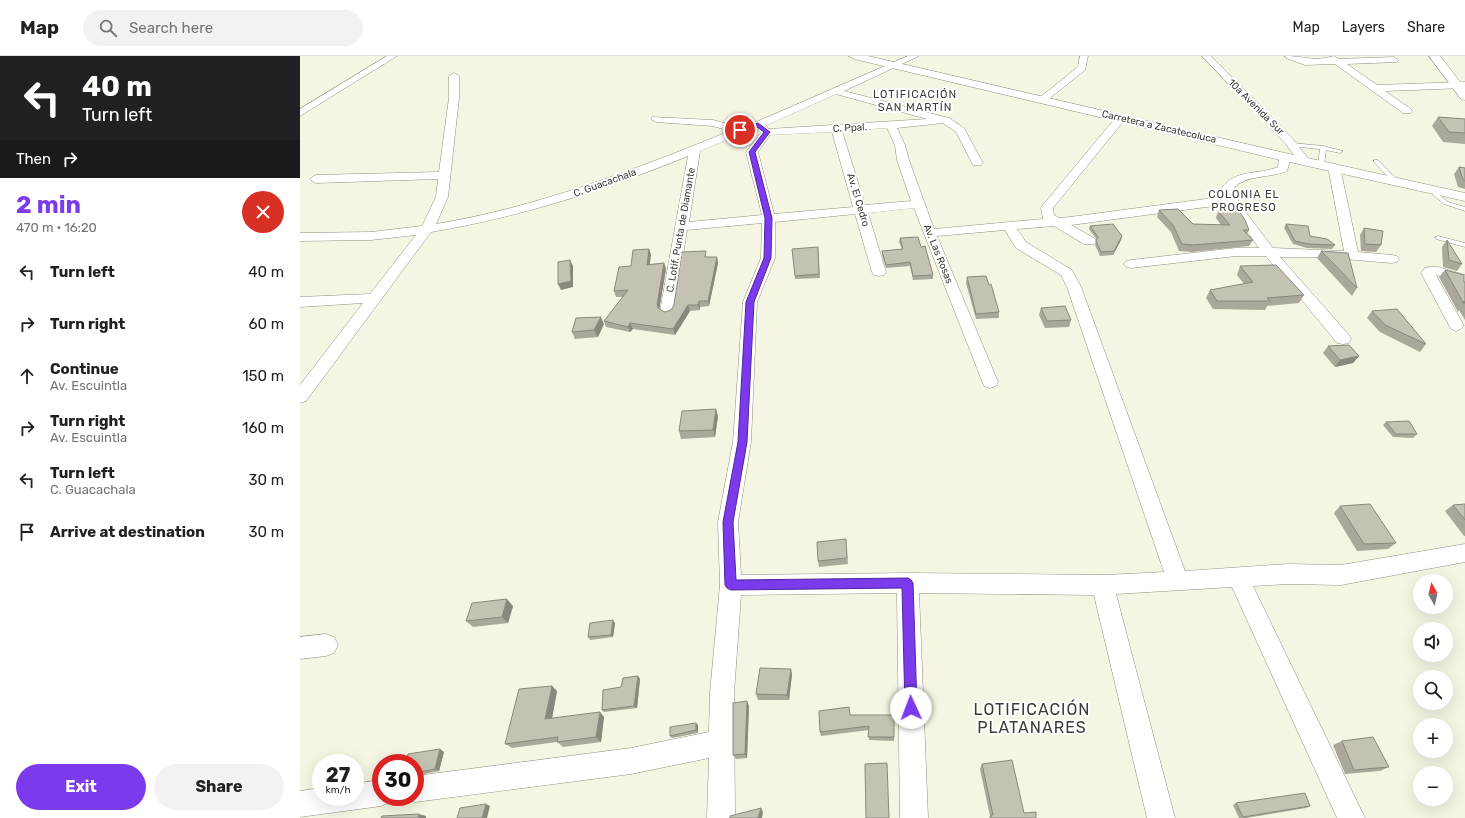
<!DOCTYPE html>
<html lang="en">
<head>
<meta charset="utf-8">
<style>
	body { margin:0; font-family:Rubik,sans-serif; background:#f2f2f2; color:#202124; height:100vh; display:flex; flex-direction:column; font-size:15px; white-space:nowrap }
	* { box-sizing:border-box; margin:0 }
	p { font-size:13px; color:#757577 }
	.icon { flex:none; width:22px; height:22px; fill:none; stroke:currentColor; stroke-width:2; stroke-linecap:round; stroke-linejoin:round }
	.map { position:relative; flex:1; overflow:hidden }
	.sheet { display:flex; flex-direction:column; background:#fff; width:300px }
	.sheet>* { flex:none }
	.hud { background:#202124; color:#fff; overflow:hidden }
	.needle { width:26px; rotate:352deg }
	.controls { position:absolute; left:1113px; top:518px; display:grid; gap:8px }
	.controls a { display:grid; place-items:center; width:40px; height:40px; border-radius:50%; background:#fff; box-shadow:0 4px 16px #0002; font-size:20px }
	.speed { position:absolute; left:12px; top:698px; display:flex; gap:8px; font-size:20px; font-weight:700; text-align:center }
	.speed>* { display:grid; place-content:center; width:52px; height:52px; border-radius:50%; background:#fff; box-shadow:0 4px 16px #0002; line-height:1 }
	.speed small { font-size:10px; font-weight:400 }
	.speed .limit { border:6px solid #d22; background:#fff; color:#111 }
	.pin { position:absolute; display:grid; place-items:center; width:34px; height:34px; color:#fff; margin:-17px; border:2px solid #fff; border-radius:50%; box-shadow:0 1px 4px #0007 }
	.me { position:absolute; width:44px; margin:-22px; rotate:358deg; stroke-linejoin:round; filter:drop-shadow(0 0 3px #0008) }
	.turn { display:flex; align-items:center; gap:14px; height:84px; padding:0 16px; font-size:18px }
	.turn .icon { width:52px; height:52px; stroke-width:2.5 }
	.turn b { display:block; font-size:28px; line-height:34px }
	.then { display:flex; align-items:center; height:38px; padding:0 16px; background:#0003; gap:8px; font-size:15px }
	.round { display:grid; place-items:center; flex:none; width:42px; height:42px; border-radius:21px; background:#f2f2f2 }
	.headline { display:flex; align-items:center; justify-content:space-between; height:68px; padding:0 16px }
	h1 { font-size:24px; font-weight:700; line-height:30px; color:#7c3aed }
	.primary-button { display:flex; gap:8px; margin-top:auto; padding:8px 16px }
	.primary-button a { flex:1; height:46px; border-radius:24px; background:#7c3aed; color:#fff; font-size:16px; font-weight:700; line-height:46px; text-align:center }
	.primary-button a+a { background:#f2f2f2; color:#202124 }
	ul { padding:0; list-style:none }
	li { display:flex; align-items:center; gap:12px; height:52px; padding:0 16px }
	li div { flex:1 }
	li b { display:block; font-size:15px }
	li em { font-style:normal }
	header { display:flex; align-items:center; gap:24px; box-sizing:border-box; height:56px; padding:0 20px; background:#fff; border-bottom:1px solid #e0e0e0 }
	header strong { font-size:19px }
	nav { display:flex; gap:22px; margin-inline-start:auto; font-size:14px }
	.search { width:280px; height:36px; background:#f2f2f2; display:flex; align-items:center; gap:10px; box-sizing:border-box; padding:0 14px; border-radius:22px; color:#757577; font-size:15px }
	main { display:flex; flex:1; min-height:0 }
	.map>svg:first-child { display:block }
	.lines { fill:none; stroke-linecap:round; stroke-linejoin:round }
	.lane-casing { stroke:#8f8f7f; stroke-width:1 }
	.street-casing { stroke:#8f8f7f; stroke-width:1 }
	.secondary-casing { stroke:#8f8f7f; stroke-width:1 }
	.lane { fill:#fff; fill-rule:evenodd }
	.street { fill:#fff; fill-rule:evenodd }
	.secondary { fill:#fff; fill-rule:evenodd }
	.wall { fill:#a9a89a }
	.shaded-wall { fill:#89887d }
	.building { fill:#c4c3b3; stroke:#89887d }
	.route { fill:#7c3aed; stroke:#51269a }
	.labels { text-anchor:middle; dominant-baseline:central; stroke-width:4; stroke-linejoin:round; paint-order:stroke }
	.far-street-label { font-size:10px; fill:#3d3d36; stroke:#fff }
	.far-neighbourhood-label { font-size:11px; letter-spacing:1px; fill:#3d3d36; stroke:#fff }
	.near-neighbourhood-label { font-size:16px; letter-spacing:1px; fill:#3d3d36; stroke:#fff }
</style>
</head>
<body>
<header>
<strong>Map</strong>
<div class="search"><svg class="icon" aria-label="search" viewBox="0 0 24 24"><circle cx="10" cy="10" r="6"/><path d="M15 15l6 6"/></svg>Search here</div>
<nav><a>Map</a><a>Layers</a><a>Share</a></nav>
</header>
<main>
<section class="sheet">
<div class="hud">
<div class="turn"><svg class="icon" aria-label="left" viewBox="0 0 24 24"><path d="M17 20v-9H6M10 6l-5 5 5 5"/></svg><div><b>40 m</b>Turn left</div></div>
<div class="then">Then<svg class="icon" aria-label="right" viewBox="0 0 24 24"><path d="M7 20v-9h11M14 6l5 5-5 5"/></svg></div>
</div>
<div class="headline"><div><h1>2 min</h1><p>470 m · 16:20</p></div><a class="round" style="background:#d93025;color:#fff"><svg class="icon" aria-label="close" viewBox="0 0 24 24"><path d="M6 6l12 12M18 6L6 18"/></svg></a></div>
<ul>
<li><svg class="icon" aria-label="left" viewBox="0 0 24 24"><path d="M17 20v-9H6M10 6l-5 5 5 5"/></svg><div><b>Turn left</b></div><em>40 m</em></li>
<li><svg class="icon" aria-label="right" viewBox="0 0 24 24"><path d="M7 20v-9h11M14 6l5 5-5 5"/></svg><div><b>Turn right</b></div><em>60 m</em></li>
<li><svg class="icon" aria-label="ahead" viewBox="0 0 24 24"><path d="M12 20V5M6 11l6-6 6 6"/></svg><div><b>Continue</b><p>Av. Escuintla</p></div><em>150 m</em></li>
<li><svg class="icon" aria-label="right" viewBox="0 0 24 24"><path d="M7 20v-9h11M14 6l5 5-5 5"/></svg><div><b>Turn right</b><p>Av. Escuintla</p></div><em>160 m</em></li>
<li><svg class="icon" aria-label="left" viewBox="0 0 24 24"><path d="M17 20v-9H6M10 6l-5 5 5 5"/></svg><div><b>Turn left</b><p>C. Guacachala</p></div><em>30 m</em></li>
<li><svg class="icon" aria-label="arrive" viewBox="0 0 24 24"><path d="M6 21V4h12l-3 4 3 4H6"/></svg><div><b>Arrive at destination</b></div><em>30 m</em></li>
</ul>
<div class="primary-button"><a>Exit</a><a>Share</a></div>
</section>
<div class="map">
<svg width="1165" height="762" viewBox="0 0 1165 762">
	<rect width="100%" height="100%" fill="#f5f5e3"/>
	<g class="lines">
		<g class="lane-casing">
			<g id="lane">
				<path d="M992,87L1023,90L1043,95L1040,97L1026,94L1024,109L1021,111L1018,109L1020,93L990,90L989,89Z"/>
				<path d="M1074,104H1078L1098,125V127H1094L1074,106Z"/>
				<path d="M1131,132L1148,146L1165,151V155L1144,148L1129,135L1128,134Z"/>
				<path d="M1138,180L1165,187V191L1136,183L1135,182Z"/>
			</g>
		</g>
		<g class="street-casing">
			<g id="street">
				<path d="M87,0H97L0,60V53Z"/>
				<path d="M608,0H619L544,35L649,62L664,72L683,107L681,109H673L656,76L643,67L597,72L605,89L609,104L634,173L743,163L741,152L743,149L817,60L821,59L826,62L753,152L754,159L759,162L770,161L921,141L925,142L922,132C935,113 958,119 978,111L979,101L985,98L991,101L987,115C972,122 944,119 934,132L939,147L973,192L1044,195L1028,111L1030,109H1038L1040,111L1058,196L1092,199L1097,200L1099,203L1097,206L1092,207L1020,201H980L1049,279L1051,283L1049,287L1043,288L1037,287L966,200H936L831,212L826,211L824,208L826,205L831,204L936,192H959L929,150L921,149L771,169L794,182L796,185L794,188H784L754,170L717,173L726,186L772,214L781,231L885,515L988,508L1041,509L1165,488V506L1041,529L988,528L953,530L1065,762H1037L932,531L816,538L875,762H847L794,539L619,537L628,762H600L597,537L441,539L434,637L435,762H407L409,702L331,718L115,746L106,742L105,741H115V720L331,692L409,676L410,637L420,529L418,466L433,386L443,246L461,202L462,167L387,174L374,255L372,258L367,260L362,258L360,255L388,100C305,134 220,161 131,176L6,345L0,347V329L63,247L0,251V241L70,238L116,179L71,184L0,185V177L71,176L122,170L136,141L138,123L16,127L12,125L10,123L12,121L16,119L139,116L149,42V20L154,17L159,20V42L148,141L136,168C238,151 334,114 430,75L413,70L356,66L351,63L352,61L413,64L439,71L456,66ZM536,38L627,63L469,73L465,70ZM456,72L461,77L446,96L462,159L389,166L400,95ZM587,72L595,89L597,104L611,145L565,149L542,75ZM532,76L553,151L474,158L458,96L470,79ZM614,152L684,330L690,332L696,330L698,326L637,180L705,174L716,192L761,219L767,231L864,516L806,519L608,517L441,519L438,466L451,386L457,246L475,202V166L555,158L572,216L574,219L579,220L584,219L586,216L568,157Z"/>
				<path d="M780,0H788L785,14L745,46H739L737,44L739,42L778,11Z"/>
				<path d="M902,0H911L993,83L1010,105L1008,107H1000L985,87Z"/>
				<path d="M985,0C1004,0 1014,6 1034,0L1039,3L1094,1L1098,4L1097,6L1047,8L1077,29L1165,26V32L1085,35L1111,53L1112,55L1111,57H1103L1035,8L1005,9L986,2Z"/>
				<path d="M1130,211H1138L1165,219V227L1136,219L1164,270L1161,273L1156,275L1151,273L1121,217L1125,212Z"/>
				<path d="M26,578L34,581L38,589L34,597L26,600L0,603V581Z"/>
				<path d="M81,724V741H93L90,746L81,750L0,761V735L21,732V741H55V728Z"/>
			</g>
		</g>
		<g class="secondary-casing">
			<g id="secondary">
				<path d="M549,0H568L985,97L1165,137V145L985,105L554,3Z"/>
				<path d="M1129,0H1140L1165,32V44L1161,43Z"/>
			</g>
		</g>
		<use href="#lane" class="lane"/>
		<use href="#street" class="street"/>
		<use href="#secondary" class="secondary"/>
	</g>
	<g class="wall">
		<path d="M1138,61L1165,63V88L1143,86L1132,70Z"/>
		<path d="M1159,111L1165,112V133L1158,131L1154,118Z"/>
		<path d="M859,154L893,168L921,169L916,162L918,155L949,174L947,178L953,184L949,190L892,196L879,195L871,176L857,161Z"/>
		<path d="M986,168L1010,180L1035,189L1032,193L1007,192L993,188L984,172Z"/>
		<path d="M790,170L822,180L821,184L813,199L800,200L795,189L797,184L789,173Z"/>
		<path d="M1064,172L1081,189L1076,196L1061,195L1060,179Z"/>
		<path d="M600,182L621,191L633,219V223L613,224L610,210L586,212L582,199V195L602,193L599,186Z"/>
		<path d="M1147,184L1162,208L1157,215L1143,211L1142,191Z"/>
		<path d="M518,191L520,222L495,223V220Z"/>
		<path d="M349,193L351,199L349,208L364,207L366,213L359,253L365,256L371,254L407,201H417L418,207L409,250L400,251V254L390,255L375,279L333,273L330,276L306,271L304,265L323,241H316L314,235L331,210Z"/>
		<path d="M1021,195L1057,232L1052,240L1017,202Z"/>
		<path d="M940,210L1004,239L999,247L967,250L965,254L913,253L906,242L910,234L944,228L937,219Z"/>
		<path d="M1145,214L1165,226V264L1159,254L1158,256L1139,221Z"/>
		<path d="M667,221L699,256V262L676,263L666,227Z"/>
		<path d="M741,252L771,264L769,271L745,272L739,259Z"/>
		<path d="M1072,255L1126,288L1120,296L1080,276L1067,262Z"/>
		<path d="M304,268L298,281L275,283L272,276Z"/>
		<path d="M1028,290L1059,300L1053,307L1035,311L1023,297Z"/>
		<path d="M418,360L415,381L381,383L379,375Z"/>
		<path d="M1086,366L1117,378L1113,382L1093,381L1083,369Z"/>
		<path d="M1165,448V480H1164L1145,455L1153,449Z"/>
		<path d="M1040,450L1096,487L1088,493L1057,495L1034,457Z"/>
		<path d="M546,483L548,508L519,511L518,505Z"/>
		<path d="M213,550L208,567L173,571L166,565Z"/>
		<path d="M315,567L313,581L290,584L288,581Z"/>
		<path d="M492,618L489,644H458L456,638Z"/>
		<path d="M340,623L337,652L304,656L302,654L321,631Z"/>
		<path d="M257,635L252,662L304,661L301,686L263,691L257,686L212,692L205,688Z"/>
		<path d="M449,650L447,702L436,703L433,699Z"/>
		<path d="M550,659H594V685L569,684V674L521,680L520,676Z"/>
		<path d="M398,669V677L372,682L370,680Z"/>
		<path d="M1042,685L1089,711L1080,715L1045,718L1033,689Z"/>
		<path d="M144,696L139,715L115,720V707Z"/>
		<path d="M682,708L724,757L736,762H689L690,760L680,713Z"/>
		<path d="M936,747L1010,750L1006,752L946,762H939L933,749Z"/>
	</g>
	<g class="shaded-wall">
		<path d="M822,180L821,184L813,199L814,195Z"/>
		<path d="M349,193L351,199L349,214L347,209Z"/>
		<path d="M417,201L418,207L409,250L408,245Z"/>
		<path d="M270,204L273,210V231L261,234L258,228Z"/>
		<path d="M364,207L366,213L359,255L357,249Z"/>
		<path d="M399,245L400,251V254L398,249Z"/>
		<path d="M388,249L390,255L375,279L373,273Z"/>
		<path d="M301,261L304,268L298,281L294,274Z"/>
		<path d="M330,267L333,273L330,276L328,271Z"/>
		<path d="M1059,300L1053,307L1035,311L1040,304Z"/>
		<path d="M416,353L418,360L415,381L413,374Z"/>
		<path d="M207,543L213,550L208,567L202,561Z"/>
		<path d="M313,564L315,567L313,581L311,579Z"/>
		<path d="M491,613L492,618L489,644L487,639Z"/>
		<path d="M338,620L340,623L337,652L334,650Z"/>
		<path d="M252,630L257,635L251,668L245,663Z"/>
		<path d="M447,645L449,650L447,702L445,698Z"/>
		<path d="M300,656L304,661L301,686L296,681Z"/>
		<path d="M396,667L398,669V677L396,674Z"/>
		<path d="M140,693L144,696L139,715L135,713Z"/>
		<path d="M186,748L190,750L187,762H182Z"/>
		<path d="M461,752L463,756L462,762H458Z"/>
		<path d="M119,758L126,760V762H118Z"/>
	</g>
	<g class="building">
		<path d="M1138,61L1165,63V77L1149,76Z"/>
		<path d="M1159,111L1165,112V125L1163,124Z"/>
		<path d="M878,153L893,168L930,169L918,155H939L945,164L949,174H943L953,184L894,189L882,188L873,169L859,154Z"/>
		<path d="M813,168L822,180L814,195L801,196L796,185L798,181L790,170Z"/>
		<path d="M986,168L1008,170L1010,180L1027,183L1035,189L1009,188L995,185Z"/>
		<path d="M1064,172L1083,175L1081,189L1065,188Z"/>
		<path d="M618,181L621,191L625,190L633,219L613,220L610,206L586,209L582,195L603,193L600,182Z"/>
		<path d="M1147,184L1162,208L1149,204Z"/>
		<path d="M518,191L519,218L495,220L492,193Z"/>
		<path d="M349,193L347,209L364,207L357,249L359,253L365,256L371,254L374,249L382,196L406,195L405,201H417L408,245H399L398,249H388L373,273L330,267L328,271L304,265L328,234L314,235L319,211L331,210L333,194Z"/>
		<path d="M1021,195L1048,197L1057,232L1035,209Z"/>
		<path d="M270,204L271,225L258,228V206Z"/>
		<path d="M976,209L1004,239L967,242L970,245H917L910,234L953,226L940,210Z"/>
		<path d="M1145,214L1164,219V226H1165V247L1164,245V248Z"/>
		<path d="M686,220L689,229L691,228L699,256L676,258L667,221Z"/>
		<path d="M765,250L771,264L747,265L741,252Z"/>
		<path d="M1097,253L1126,288L1085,269L1072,255Z"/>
		<path d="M301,261L294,274L272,276L276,262Z"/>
		<path d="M1049,289L1059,300L1040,304L1028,290Z"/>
		<path d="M416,353L413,374L379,375L382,355Z"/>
		<path d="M1109,365L1117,378H1096L1086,366Z"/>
		<path d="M1070,448L1096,487L1064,488L1040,450Z"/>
		<path d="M1165,448V464L1153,449Z"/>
		<path d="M546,483L547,502L518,505L517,486Z"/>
		<path d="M207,543L202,561L166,565L172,547Z"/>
		<path d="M313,564L311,579L288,581L290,567Z"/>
		<path d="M460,612L491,613L487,639L456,638Z"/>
		<path d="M338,620L334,650L302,654L303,634L321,631L323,622Z"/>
		<path d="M252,630L245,663L300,656L296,681L257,686L258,681L205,688L219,633Z"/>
		<path d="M447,645L445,698L433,699V647Z"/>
		<path d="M549,651L550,659H594V681H568L569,670L520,676L519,655Z"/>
		<path d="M396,667V674L370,680V671Z"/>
		<path d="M1073,681L1089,711L1054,714L1042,685Z"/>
		<path d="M140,693L135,713L115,717V707H106L108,698Z"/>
		<path d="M712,704L724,757L736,756V762H691V759H693L682,708Z"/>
		<path d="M587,707L589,762H566L565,708Z"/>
		<path d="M1005,737L1010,750L943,761L936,747Z"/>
		<path d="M186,748L182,762H157L160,752Z"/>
		<path d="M461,752L458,762H430V760Z"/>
		<path d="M119,758L118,762H81L82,760Z"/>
	</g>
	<path class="route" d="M458,67L470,76L455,96L472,162L471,202L454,246L447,386L433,466L436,524L608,522L611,524L613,527L617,652L615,657L611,659L607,657L605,652L602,532L431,534L427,532L425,529L423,466L438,386L446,246L464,202L465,162L449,96L464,76L457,71L440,76L437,74Z"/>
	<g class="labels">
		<g class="far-street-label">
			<text transform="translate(956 51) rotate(45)">10a Avenida Sur</text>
			<text transform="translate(859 71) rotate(13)">Carretera a Zacatecoluca</text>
			<text transform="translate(550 72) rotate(-3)">C. Ppal.</text>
			<text transform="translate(305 127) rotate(-20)">C. Guacachala</text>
			<text transform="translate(558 144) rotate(73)">Av. El Cedro</text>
			<text transform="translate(381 174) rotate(-80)">C. Lotif. Punta de Diamante</text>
			<text transform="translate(638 198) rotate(68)">Av. Las Rosas</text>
		</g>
		<g class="far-neighbourhood-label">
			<text x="615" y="38">LOTIFICACIÓN<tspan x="615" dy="13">SAN MARTÍN</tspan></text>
			<text x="944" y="138">COLONIA EL<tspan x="944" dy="13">PROGRESO</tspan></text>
		</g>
		<g class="near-neighbourhood-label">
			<text x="732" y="653">LOTIFICACIÓN<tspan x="732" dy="18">PLATANARES</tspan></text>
		</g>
	</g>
</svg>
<div class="controls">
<a><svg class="needle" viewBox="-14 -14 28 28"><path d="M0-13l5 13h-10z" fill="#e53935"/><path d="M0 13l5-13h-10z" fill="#757577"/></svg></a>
<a><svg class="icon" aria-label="sound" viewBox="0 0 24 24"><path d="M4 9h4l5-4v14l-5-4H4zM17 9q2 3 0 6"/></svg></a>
<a><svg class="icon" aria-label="search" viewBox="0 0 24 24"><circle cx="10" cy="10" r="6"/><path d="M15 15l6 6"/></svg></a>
<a>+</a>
<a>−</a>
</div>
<div class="speed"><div>27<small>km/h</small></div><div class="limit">30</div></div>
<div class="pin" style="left:440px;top:74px;background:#d93025"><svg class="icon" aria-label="arrive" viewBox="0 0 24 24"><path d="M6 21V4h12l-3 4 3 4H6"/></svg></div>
<svg class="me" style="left:611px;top:652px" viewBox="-20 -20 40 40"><circle r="19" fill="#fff"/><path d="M0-13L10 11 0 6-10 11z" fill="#7c3aed"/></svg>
</div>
</main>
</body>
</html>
